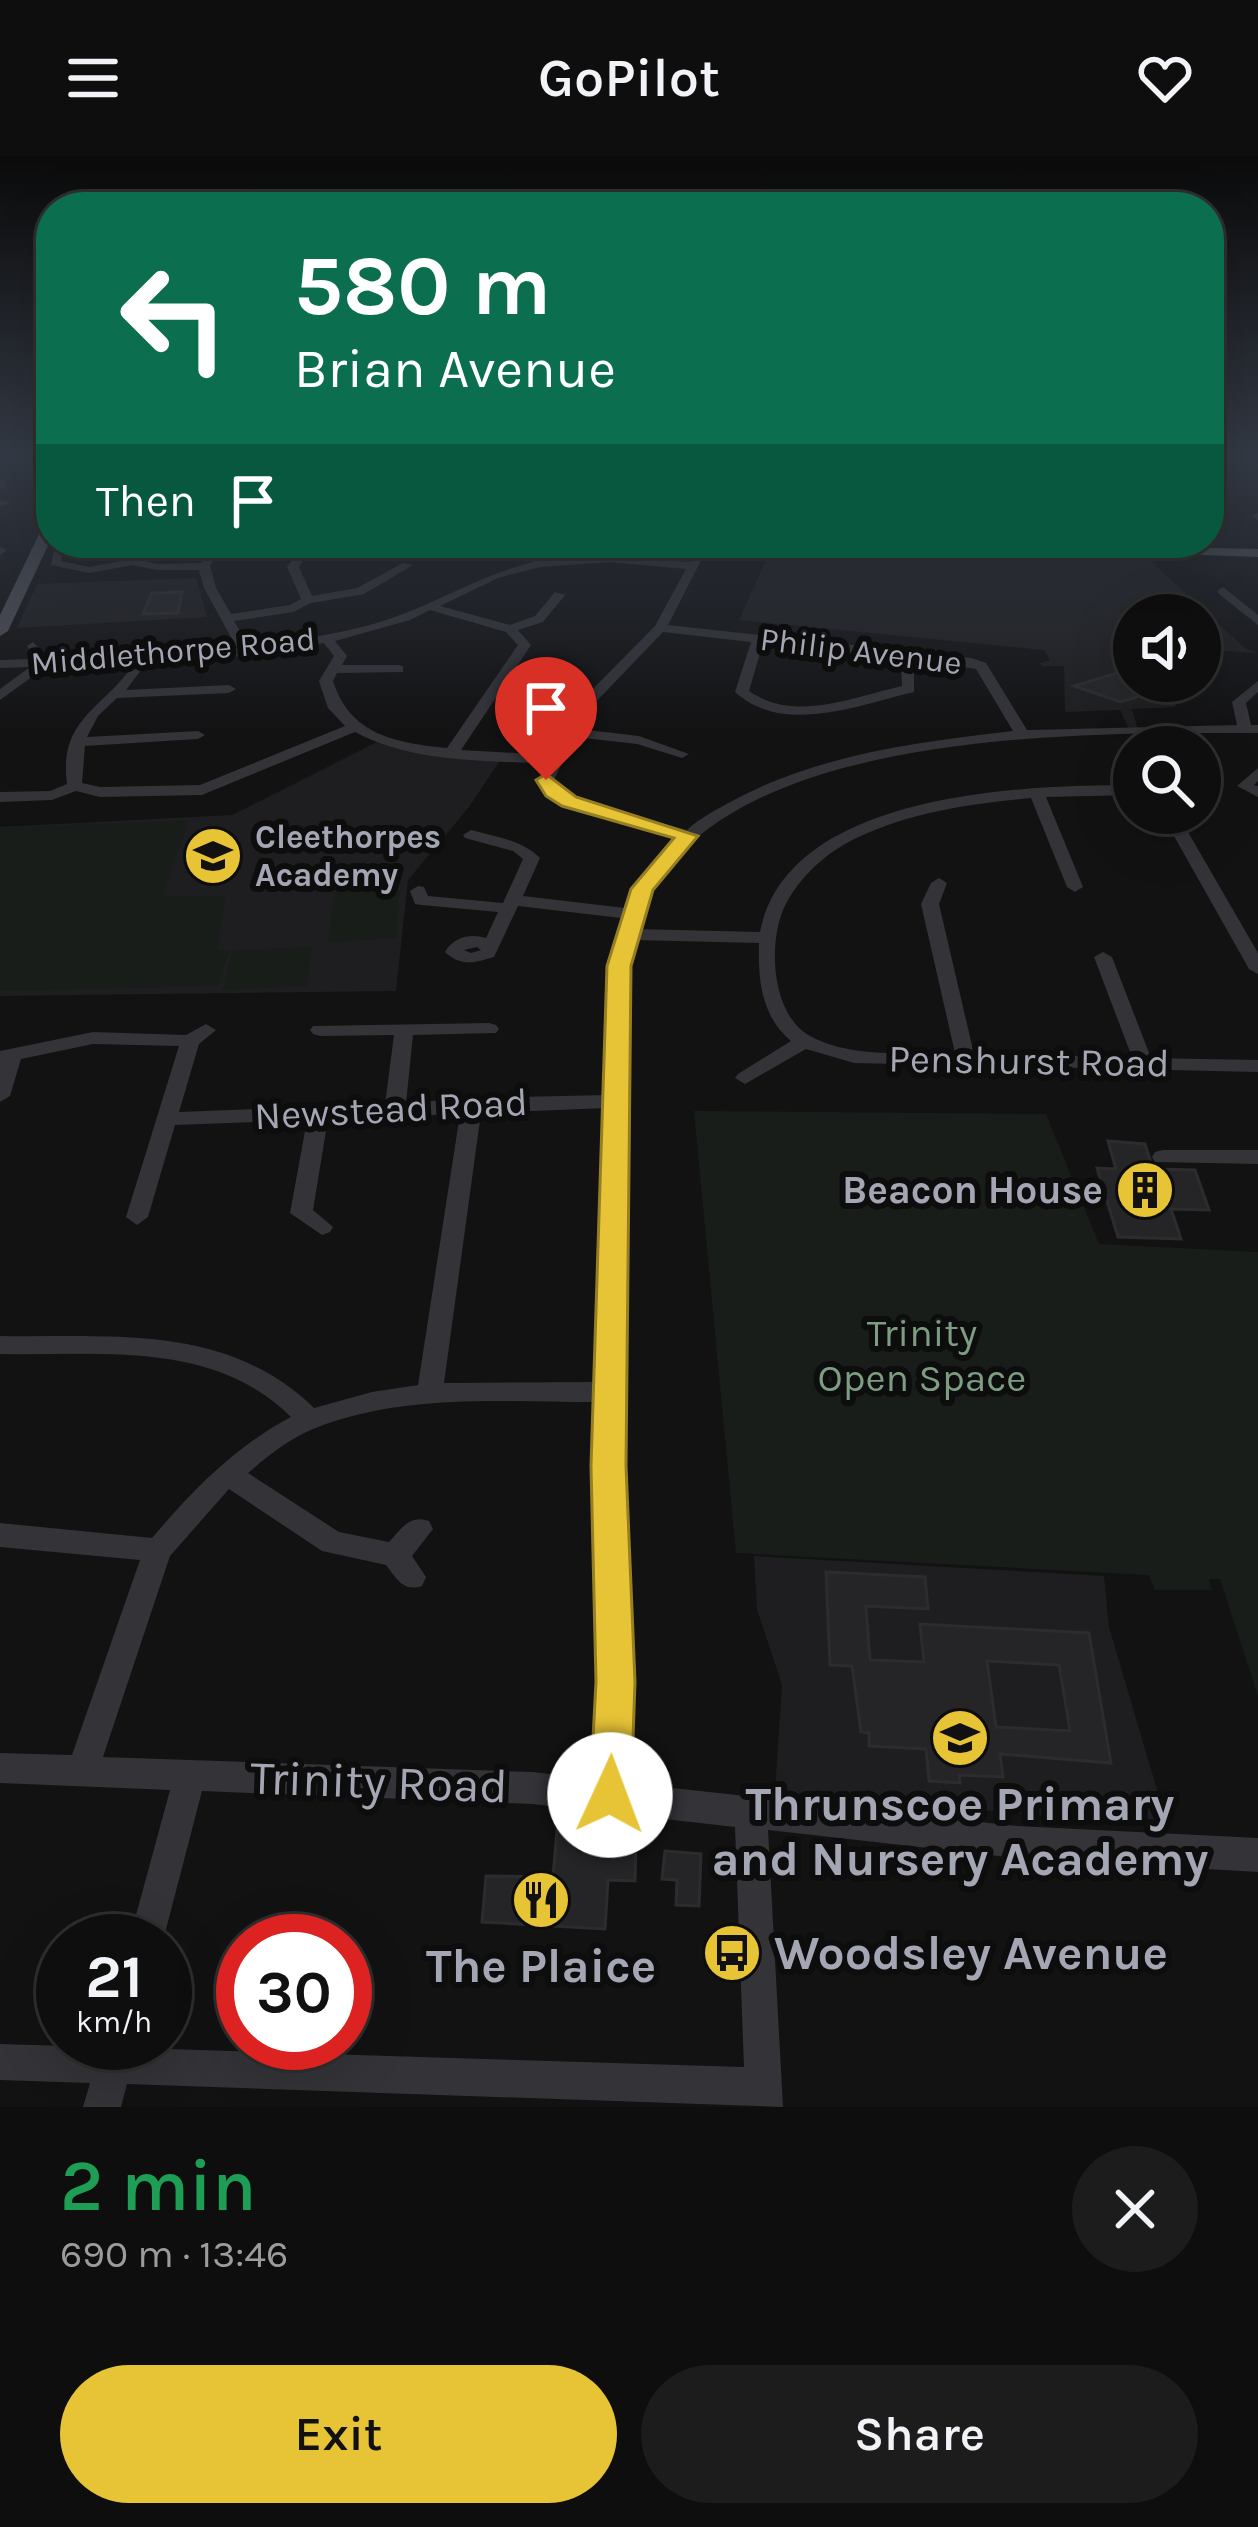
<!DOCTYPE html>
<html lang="en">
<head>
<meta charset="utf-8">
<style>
	body { margin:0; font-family:Karla,sans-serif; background:#1c1c1c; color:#f1f3f6; height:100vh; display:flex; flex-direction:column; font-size:45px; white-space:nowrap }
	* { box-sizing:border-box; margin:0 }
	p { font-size:39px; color:#9b9c9e }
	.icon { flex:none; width:66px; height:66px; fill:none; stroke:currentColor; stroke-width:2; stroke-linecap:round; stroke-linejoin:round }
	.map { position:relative; height:1951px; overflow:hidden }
	.details { display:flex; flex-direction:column; background:#0e0e0e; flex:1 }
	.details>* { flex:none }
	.banner { position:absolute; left:36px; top:36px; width:1188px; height:366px; border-radius:48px; box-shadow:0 12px 48px #0002,0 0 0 3px #2e2e2e; background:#0b6e4f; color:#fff; overflow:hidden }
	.buttons { position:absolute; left:1113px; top:438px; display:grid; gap:24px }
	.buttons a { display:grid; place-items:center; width:108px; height:108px; border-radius:50%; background:#0e0e0e; box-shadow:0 12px 48px #0002,0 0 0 3px #2e2e2e; font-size:60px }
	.speed { position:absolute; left:36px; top:1758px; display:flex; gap:24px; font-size:60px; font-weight:700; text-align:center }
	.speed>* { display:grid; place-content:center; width:156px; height:156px; border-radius:50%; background:#0e0e0e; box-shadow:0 12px 48px #0002,0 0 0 3px #2e2e2e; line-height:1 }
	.speed small { font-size:30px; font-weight:400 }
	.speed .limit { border:18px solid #d22; background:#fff; color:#111 }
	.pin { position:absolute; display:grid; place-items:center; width:102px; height:102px; color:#fff; margin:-123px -51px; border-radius:50% 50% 50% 0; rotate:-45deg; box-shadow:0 0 12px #0007 }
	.pin .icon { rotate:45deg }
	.me { position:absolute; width:132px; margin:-66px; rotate:2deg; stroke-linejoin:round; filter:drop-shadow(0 0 9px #0008) }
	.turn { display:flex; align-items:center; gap:42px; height:252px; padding:0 60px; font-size:54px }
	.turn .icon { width:156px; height:156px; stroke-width:2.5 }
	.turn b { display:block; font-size:84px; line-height:102px }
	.then { display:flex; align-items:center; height:114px; padding:0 60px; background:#0003; gap:24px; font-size:45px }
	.round { display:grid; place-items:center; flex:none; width:126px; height:126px; border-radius:63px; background:#1c1c1c }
	.overview { display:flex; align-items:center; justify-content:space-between; height:204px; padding:0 60px }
	h1 { font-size:72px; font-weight:600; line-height:90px; color:#1e9e55 }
	.primary-button { display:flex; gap:24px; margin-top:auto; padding:24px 60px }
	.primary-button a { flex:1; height:138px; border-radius:72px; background:#e7c436; color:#111; font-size:48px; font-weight:600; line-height:138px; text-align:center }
	.primary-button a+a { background:#1c1c1c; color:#f1f3f6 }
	header { display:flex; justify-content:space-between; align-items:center; height:156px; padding:0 60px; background:#0e0e0e; font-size:54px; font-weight:600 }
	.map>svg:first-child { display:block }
	.built { fill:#1e1e20 }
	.green { fill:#181d1a }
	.building { fill:#252527; stroke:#2c2c2f; stroke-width:3; fill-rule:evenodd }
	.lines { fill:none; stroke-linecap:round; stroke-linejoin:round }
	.minor { fill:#333338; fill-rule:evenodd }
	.major { fill:#4f5057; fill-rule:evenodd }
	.route { fill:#e7c436; stroke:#967f23; stroke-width:3 }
	.labels { text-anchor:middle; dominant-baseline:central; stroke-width:12; stroke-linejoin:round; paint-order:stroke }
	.far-street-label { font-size:33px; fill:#a4a6b3; stroke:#0d0d0e }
	.far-poi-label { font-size:33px; font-weight:bold; fill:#a4a6b3; stroke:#0d0d0e; text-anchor:start }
	.street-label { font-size:39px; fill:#a4a6b3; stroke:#0d0d0e }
	.poi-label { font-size:39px; font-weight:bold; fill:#a4a6b3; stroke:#0d0d0e; text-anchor:end }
	.park-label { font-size:39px; fill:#7c9d82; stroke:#0d0d0e }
	.near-street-label { font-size:48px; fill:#a4a6b3; stroke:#0d0d0e }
	.near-poi-label { font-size:48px; font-weight:bold; fill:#a4a6b3; stroke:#0d0d0e }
</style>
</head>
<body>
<header><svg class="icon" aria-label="menu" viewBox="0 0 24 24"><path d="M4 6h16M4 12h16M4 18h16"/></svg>GoPilot<svg class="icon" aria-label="heart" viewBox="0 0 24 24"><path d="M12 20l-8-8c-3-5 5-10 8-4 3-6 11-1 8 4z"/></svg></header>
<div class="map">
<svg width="1258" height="1951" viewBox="0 0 1258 1951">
	<rect width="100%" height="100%" fill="#121213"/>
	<g class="built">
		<path d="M774,387H923L1147,402L1246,493L1258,497L1224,495L1221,506L1200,515V459H1134V525H1184L1175,551L1132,553L1138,574L1129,573L1120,554L1065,556L1064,510H1042L1040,507L1050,504L1044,494L739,464Z"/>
		<path d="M196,422L207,461L17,472L37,428Z"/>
		<path d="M377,586L403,594L501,603L469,651L408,724L396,835L0,840V671L232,659Z"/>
		<path d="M754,1400L1104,1420L1109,1471L1168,1671L775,1635L782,1529L757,1453Z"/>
	</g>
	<g class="green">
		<path d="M189,664L162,741L225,740L218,794L229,795L218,830L0,835V672Z"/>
		<path d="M399,733L397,782L328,786L334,736Z"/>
		<path d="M312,791L307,830L223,834L232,794Z"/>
		<path d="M694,955L1046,958L1099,1088L1258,1096V1540L1220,1423H1209L1212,1434H1155L1149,1419L736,1397Z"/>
	</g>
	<g class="building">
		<path d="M182,436L178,457L143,458L152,437Z"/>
		<path d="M1127,514L1134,517L1133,528L1152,536L1121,546L1074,530Z"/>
		<path d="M1108,985L1145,988L1153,1013L1195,1014L1209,1054L1171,1053L1181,1083L1118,1081L1097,1012L1116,1013Z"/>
		<path d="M826,1416L925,1421L928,1453L866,1450L870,1504L924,1506L920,1468L1089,1477L1111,1607L1000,1598L1003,1621L959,1619L960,1627L929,1625L926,1593L869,1590V1577L861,1576L852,1510L830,1509ZM987,1505L1059,1509L1070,1575L996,1571Z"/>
		<path d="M557,1674L592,1675L590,1683L636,1684L635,1725L608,1724L605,1773L482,1766L486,1720L553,1721Z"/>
		<path d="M665,1695L701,1698L699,1750L676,1749L677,1724L662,1723Z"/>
	</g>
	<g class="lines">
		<g class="minor">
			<path d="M0,322L5,325V331L0,334Z"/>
			<path d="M0,344L8,346L9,348L0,350Z"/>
			<path d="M1257,357H1258V364L1252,360Z"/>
			<path d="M56,387H66L61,405L89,411L126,404L123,399L134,387H145L135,399L137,403L157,408L201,407L214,387H225L210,410L216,432L231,458L290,449L301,443L287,411L304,387H314L299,411L312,440L357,432L403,407L413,409L364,438L311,447L293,456L234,465L249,490C301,483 354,477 403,458C450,440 483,419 533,406L518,387H529L543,404L610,400L689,406L700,387H710L668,469L971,502L986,507L1027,574L1237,569L1232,546L1258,525V536L1246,547L1251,569H1258V577C1089,577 694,568 636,773L760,776C787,636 1024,629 1134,629V639L1046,641L1083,731L1075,736L1067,731L1031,642C968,648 902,657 845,688C819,703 795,727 783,754C768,791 772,859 810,880C853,903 907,896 955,897L921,748L931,727L939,722L947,727L939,748L974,898L1132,901L1094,801L1103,796L1112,801L1151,902L1258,904V916L854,907L806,893L745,928L735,922L738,918L791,885C761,860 758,824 759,787L633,784L628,810L622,1310L630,1526L627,1627L1017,1670L1258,1682V1716L1017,1702L768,1674L783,1951L127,1928L121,1951H83L90,1927L0,1924V1888L100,1891L101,1887H137L136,1892L744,1911L735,1671L532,1648L202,1635L163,1785H129L170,1634L0,1627V1597L72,1599L140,1404L0,1391V1367L152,1382C193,1334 234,1291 291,1261C214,1184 100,1200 0,1198V1180C112,1182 227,1167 314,1252L372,1236L418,1229L460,958L328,963L313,1054L333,1071L330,1076L322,1079L290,1057L307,964L175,969L148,1061L137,1069L126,1061L179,890L93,888L21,903L10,940L0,946V895L93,876L186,879L206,868L216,874L199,888L179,956L385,948L394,879L320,880L313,878L310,874L313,870L489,867L496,869L499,873L496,877L413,879L406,947L472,942L606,939L610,810L621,762L518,750L494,801C475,807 461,811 445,796C453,781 470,777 486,782L498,756L421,749L415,748L410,735L418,730L424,731L428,740L503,747L523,703L513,695L465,682L463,679L471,674C496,681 522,684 540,702L523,740L625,752L647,712L679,682L564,649L548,638L538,624L547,608C483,604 413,607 355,576L202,639L100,641L76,635L52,644L0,646V636L50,635L67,628C58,561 107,551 135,506L47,510L0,544V533L30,511L0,512V504L35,503L27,490L33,486L48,502L237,492L204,432L199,414H157L133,409L89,417L51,409ZM610,406L686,413L655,470L579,547L551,599L461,594L531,489L518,474L543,466L565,439L555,436L535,460L510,469L440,450L498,422L540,411ZM430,454L506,476L518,489L447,592C396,587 350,579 333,525L337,517L403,516V510L398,509H342L347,500L335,485L410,464ZM663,476L751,486L735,536C784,580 858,549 914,536V503L976,513L1013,575C918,586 820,598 734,644C718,653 701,661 687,674L574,643L554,624L575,581L637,588L682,602L689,598L639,580L579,573L590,552ZM324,487L334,500L319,525L328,552L345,570L200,629L100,631L82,627L85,590L198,583L205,579L198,575L87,581L98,560L117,542L229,537L236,533L229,529L126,534L148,505L246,500ZM763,487L901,502L902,530C853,541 795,567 749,535ZM477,791L481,794L471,797L464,794ZM606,952L598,1226L444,1227L481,957ZM597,1246L600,1526L595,1623L532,1616L103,1601L170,1400L229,1333L322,1395L386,1409C397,1423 403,1436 422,1430L426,1421L412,1400L433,1373L429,1365C410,1358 401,1373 389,1386L339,1376L248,1317C269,1299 291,1281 318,1271C406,1237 505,1246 597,1246Z"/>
			<path d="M334,387H370L448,398L442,401Z"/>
			<path d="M0,391L7,394L0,399Z"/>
			<path d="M1223,431L1258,459V469L1219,438L1217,435Z"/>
			<path d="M1258,612V625L1254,629L1258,630V641L1237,630Z"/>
			<path d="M1161,657H1177L1258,797V818L1249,813Z"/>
			<path d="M1163,994H1258V1008L1155,1006L1152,1001L1155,996Z"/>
		</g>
		<g class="major">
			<path d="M51,364V383L8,475L0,480V459L44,368Z"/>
			<path d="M985,387L1258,393V401L992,391Z"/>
		</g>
	</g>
	<linearGradient id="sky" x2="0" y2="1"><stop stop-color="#0a0a0a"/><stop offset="0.52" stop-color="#333944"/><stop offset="1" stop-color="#333944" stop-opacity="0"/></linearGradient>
	<rect width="1258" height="576" fill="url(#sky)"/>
	<path class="route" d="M546,618L576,641L698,680L653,734L631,810L626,1310L635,1526L631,1639L625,1653L610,1659L596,1653L590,1639L596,1526L591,1310L607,810L631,733L674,682L562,650L546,640L536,624Z"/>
	<defs>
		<g id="school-disc" transform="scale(3)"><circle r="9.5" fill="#e7c436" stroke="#0d0d0e"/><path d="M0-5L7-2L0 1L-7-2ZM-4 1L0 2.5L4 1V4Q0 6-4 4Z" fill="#111"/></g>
		<g id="building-disc" transform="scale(3)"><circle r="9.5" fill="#e7c436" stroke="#0d0d0e"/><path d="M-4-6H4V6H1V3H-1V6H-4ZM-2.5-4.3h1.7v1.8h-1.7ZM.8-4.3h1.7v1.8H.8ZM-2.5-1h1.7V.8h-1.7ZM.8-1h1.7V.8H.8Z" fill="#111"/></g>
		<g id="restaurant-disc" transform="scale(3)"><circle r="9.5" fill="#e7c436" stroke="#0d0d0e"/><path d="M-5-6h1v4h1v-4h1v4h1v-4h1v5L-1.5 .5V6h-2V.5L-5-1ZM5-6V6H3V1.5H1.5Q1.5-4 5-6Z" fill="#111"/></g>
		<g id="bus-disc" transform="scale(3)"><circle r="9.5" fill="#e7c436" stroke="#0d0d0e"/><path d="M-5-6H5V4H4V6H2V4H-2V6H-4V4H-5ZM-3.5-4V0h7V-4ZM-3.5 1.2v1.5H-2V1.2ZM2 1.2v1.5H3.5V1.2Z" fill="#111"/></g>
	</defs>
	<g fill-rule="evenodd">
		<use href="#school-disc" x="213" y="700"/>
		<use href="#building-disc" x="1145" y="1034"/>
		<use href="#school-disc" x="960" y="1582"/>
		<use href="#restaurant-disc" x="541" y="1744"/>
		<use href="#bus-disc" x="732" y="1797"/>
	</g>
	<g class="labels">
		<g class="far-street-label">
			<text transform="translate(173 495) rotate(-5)">Middlethorpe Road</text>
			<text transform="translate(861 495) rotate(7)">Philip Avenue</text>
		</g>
		<g class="far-poi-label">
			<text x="255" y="681">Cleethorpes<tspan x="255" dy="38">Academy</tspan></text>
		</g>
		<g class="street-label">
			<text transform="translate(1029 905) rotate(1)">Penshurst Road</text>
			<text transform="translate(391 953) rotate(-3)">Newstead Road</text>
		</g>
		<g class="poi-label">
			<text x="1103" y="1034">Beacon House</text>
		</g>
		<g class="park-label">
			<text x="922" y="1177">Trinity<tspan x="922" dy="45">Open Space</tspan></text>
		</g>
		<g class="near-street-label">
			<text transform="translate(379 1626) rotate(2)">Trinity Road</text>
		</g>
		<g class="near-poi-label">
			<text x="960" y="1648">Thrunscoe Primary<tspan x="960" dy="55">and Nursery Academy</tspan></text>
			<text x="774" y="1797" text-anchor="start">Woodsley Avenue</text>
			<text x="541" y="1810">The Plaice</text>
		</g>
	</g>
</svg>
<div class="buttons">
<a><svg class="icon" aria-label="sound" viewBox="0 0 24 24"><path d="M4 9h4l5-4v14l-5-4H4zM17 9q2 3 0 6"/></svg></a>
<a><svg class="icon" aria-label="search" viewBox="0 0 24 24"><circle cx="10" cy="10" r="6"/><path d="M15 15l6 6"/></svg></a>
</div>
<div class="speed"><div>21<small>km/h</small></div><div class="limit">30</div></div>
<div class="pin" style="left:546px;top:624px;background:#d93025"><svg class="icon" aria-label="arrive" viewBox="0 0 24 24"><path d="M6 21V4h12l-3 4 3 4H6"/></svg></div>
<svg class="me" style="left:610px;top:1639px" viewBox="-20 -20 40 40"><circle r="19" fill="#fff"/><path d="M0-13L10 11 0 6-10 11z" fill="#e7c436"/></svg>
<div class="banner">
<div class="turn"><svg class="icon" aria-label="left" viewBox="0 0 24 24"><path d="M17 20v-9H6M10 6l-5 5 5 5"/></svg><div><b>580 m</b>Brian Avenue</div></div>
<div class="then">Then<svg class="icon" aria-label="arrive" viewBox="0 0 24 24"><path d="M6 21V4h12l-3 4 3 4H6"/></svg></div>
</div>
</div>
<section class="details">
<div class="overview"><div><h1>2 min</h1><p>690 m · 13:46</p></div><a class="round"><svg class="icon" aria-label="close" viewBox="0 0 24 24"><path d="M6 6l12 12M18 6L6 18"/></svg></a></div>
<div class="primary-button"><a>Exit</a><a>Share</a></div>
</section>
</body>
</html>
